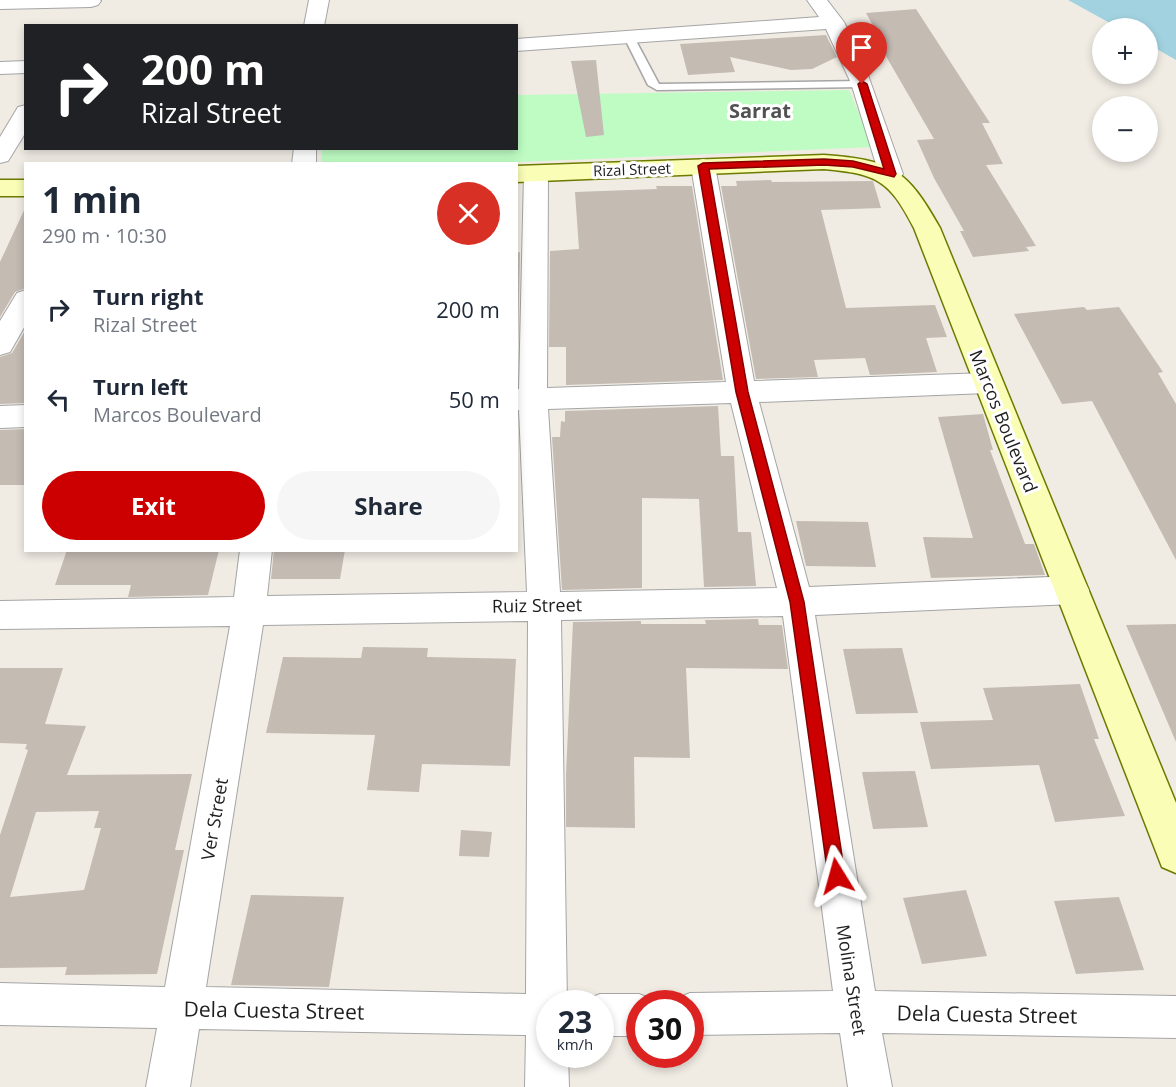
<!DOCTYPE html>
<html lang="en">
<head>
<meta charset="utf-8">
<style>
	body { margin:0; font-family:"Open Sans",sans-serif; background:#f6f6f7; color:#1f2937; height:100vh; display:flex; flex-direction:column; font-size:22px; white-space:nowrap }
	* { box-sizing:border-box; margin:0 }
	p { font-size:20px; color:#747a83 }
	.icon { flex:none; width:33px; height:33px; fill:none; stroke:currentColor; stroke-width:2; stroke-linecap:round; stroke-linejoin:round }
	.map { position:relative; flex:1; overflow:hidden }
	.side { position:absolute; left:24px; top:162px; width:494px; height:390px; display:flex; flex-direction:column; background:#fff; border-radius:0px; box-shadow:0 3px 9px #0003 }
	.side>* { flex:none }
	.banner { position:absolute; left:24px; top:24px; width:494px; height:126px; border-radius:0px; box-shadow:0 3px 9px #0003; background:#202124; color:#fff; overflow:hidden }
	.controls { position:absolute; left:1092px; top:18px; display:grid; gap:12px }
	.controls a { display:grid; place-items:center; width:66px; height:66px; border-radius:50%; background:#fff; box-shadow:0 3px 9px #0003; font-size:30px }
	.speed { position:absolute; left:536px; top:990px; display:flex; gap:12px; font-size:30px; font-weight:700; text-align:center }
	.speed>* { display:grid; place-content:center; width:78px; height:78px; border-radius:50%; background:#fff; box-shadow:0 3px 9px #0003; line-height:1 }
	.speed small { font-size:15px; font-weight:400 }
	.speed .limit { border:9px solid #d22; background:#fff; color:#111 }
	.pin { position:absolute; display:grid; place-items:center; width:51px; height:51px; color:#fff; margin:-62px -26px; border-radius:50% 50% 50% 0; rotate:-45deg; box-shadow:0 0 6px #0007 }
	.pin .icon { rotate:45deg }
	.me { position:absolute; width:66px; margin:-33px; rotate:352deg; stroke-linejoin:round; filter:drop-shadow(0 0 4px #0008) }
	.turn { display:flex; align-items:center; gap:21px; height:126px; padding:0 18px; font-size:27px }
	.turn .icon { width:78px; height:78px; stroke-width:2.5 }
	.turn b { display:block; font-size:42px; line-height:51px }
	.round { display:grid; place-items:center; flex:none; width:63px; height:63px; border-radius:32px; background:#f6f6f7 }
	.overview { display:flex; align-items:center; justify-content:space-between; height:102px; padding:0 18px }
	h1 { font-size:36px; font-weight:700; line-height:45px }
	.button { display:flex; gap:12px; margin-top:auto; padding:12px 18px }
	.button a { flex:1; height:69px; border-radius:36px; background:#c00; color:#fff; font-size:24px; font-weight:700; line-height:69px; text-align:center }
	.button a+a { background:#f6f6f7; color:#1f2937 }
	ul { padding:0; list-style:none }
	li { display:flex; align-items:center; gap:18px; height:90px; padding:0 18px }
	li div { flex:1 }
	li b { display:block; font-size:22px }
	li em { font-style:normal }
	.map>svg:first-child { display:block }
	.park { fill:#befcc3 }
	.water { fill:#a2d2e0 }
	.building { fill:#c4bbb3; fill-rule:evenodd }
	.lines { fill:none; stroke-linecap:round; stroke-linejoin:round }
	.service-casing { stroke:#a5a5a5; stroke-width:3 }
	.minor-casing { stroke:#a5a5a5; stroke-width:2 }
	.secondary-casing { stroke:#6d7a00; stroke-width:3 }
	.service { fill:#fff; fill-rule:evenodd }
	.minor { fill:#fff; fill-rule:evenodd }
	.secondary { fill:#f9fdb5; fill-rule:evenodd }
	.route { fill:#c00; stroke:#850000; stroke-width:1.5 }
	.labels { text-anchor:middle; dominant-baseline:central; stroke-width:6; stroke-linejoin:round; paint-order:stroke }
	.far-street-label { font-size:15px; fill:#1e1e1e; stroke:#fff }
	.street-label { font-size:18px; fill:#1e1e1e; stroke:#fff }
	.far-district-label { font-size:20px; font-weight:bold; fill:#515151; stroke:#fff }
	.near-street-label { font-size:21px; fill:#1e1e1e; stroke:#fff }
</style>
</head>
<body>
<div class="map">
<svg width="1176" height="1087" viewBox="0 0 1176 1087">
	<rect width="100%" height="100%" fill="#f0ece4"/>
	<path class="park" d="M849,90L873,147L499,163L321,164L322,149L516,148V95Z"/>
	<path class="water" d="M1068,0H1176V60L1148,44V28H1119Z"/>
	<g class="building">
		<path d="M916,9L990,123H982L1003,164L986,165L1036,246L1026,247L1029,251L973,257L960,231H964L934,178L917,140L934,139L876,39L859,47L852,34L877,33L866,13Z"/>
		<path d="M826,35L837,57L812,69L791,70L730,57L735,72L688,75L680,44Z"/>
		<path d="M596,60L604,135L586,137L571,61Z"/>
		<path d="M771,180L772,182L873,181L881,208L821,210L846,308L935,305L947,337L926,338L937,372L870,375L865,358L814,360L818,377L756,379L721,186H737L736,181Z"/>
		<path d="M656,186H692L723,380L566,385V347H549L550,251L579,249L575,192L657,189Z"/>
		<path d="M26,206V288L15,292L0,317V262Z"/>
		<path d="M520,252L518,346H516V253Z"/>
		<path d="M1084,307L1087,310L1119,307L1163,372L1158,373L1176,404V560L1092,401L1062,404L1014,314Z"/>
		<path d="M26,329V403L0,404V357L12,353Z"/>
		<path d="M718,406L721,456H734L738,532H751L756,586L704,587L699,499L642,498V588L562,590L552,437H560L561,421L565,422V411Z"/>
		<path d="M983,414L993,450H990L1025,544H1034L1045,575L931,578L923,537L973,538L938,417Z"/>
		<path d="M26,429V485H0V430Z"/>
		<path d="M796,521L868,522L876,567L806,566Z"/>
		<path d="M67,550H219L208,595L128,597L131,585H55Z"/>
		<path d="M274,550H345L340,579H271Z"/>
		<path d="M758,619L759,625H782L788,669L686,668L690,758L634,757L635,828L566,827V774L573,622L641,621V624H706L705,620Z"/>
		<path d="M1176,624V742L1126,625Z"/>
		<path d="M363,647L428,648L427,657L516,659L510,766L422,764L419,792L367,790L375,735L266,733L283,657L361,658Z"/>
		<path d="M902,648L918,713L856,714L843,649Z"/>
		<path d="M0,668H63L45,724L86,726L67,775L192,774L175,850H184L157,974L65,975L67,967L0,968V835L28,750L25,749L27,744L0,743ZM99,811L94,828H101L84,890L10,897L36,812Z"/>
		<path d="M1080,684L1099,739H1094L1125,816L1055,822L1039,765L931,769L920,722L993,720L983,688Z"/>
		<path d="M915,771L928,827L873,829L862,772Z"/>
		<path d="M461,830L492,832L489,857L459,856Z"/>
		<path d="M966,890L987,956L922,964L903,898Z"/>
		<path d="M251,895L344,897L329,987L231,985Z"/>
		<path d="M1119,897L1144,970L1076,974L1054,901Z"/>
	</g>
	<g class="lines">
		<g class="service-casing">
			<path id="service" d="M630,36L635,39L659,84L862,81L867,84L862,87L657,90L648,85L625,39Z"/>
		</g>
		<g class="minor-casing">
			<g id="minor">
				<path d="M0,0H100L101,1L98,5L91,7L0,9Z"/>
				<path d="M309,0H329L324,26H304Z"/>
				<path d="M807,0H827L844,22L863,61L903,174L899,179L891,181L883,179L879,174L851,83L826,29L516,51V39L819,17Z"/>
				<path d="M26,61V73L0,74V62Z"/>
				<path d="M26,105V132L8,161L0,163V137L18,107Z"/>
				<path d="M294,148H316V164H292Z"/>
				<path d="M703,159L711,161L715,166L754,381L987,373L997,376L1001,383L997,390L987,393L759,402L809,587L1073,576L1084,580L1089,590L1084,600L1073,604L815,615L875,991L1176,996V1038L882,1033L892,1087H848L840,1033L690,1035V1004H673L675,999L690,993L833,991L783,616L561,620L567,1004H549V1054H568L569,1087H525L526,1035L199,1029L190,1087H146L157,1028L0,1025V983L165,987L230,626L0,629V601L234,597L240,550H272L267,596L527,592L519,410L516,411V389H519L524,173L528,168L536,166L544,168L548,173L547,388L726,382L691,166L695,161ZM731,403L777,588L560,592L548,409ZM528,621L526,994L206,987L263,625Z"/>
				<path d="M26,290V324L10,352L0,355V321L17,293Z"/>
				<path d="M26,405V427L0,428V406Z"/>
				<path d="M600,994H639L654,1000L655,1004H639V1036H600V1004H584L585,1000Z"/>
			</g>
		</g>
		<g class="secondary-casing">
			<g id="secondary">
				<path d="M824,155C892,160 907,169 940,228L1176,803V873L1162,867L914,228C889,180 878,174 824,169L516,182V166Z"/>
				<rect x="0" y="180" width="26" height="16"/>
			</g>
		</g>
		<use href="#service" class="service"/>
		<use href="#minor" class="minor"/>
		<use href="#secondary" class="secondary"/>
	</g>
	<path class="route" d="M862,81L867,84L896,174L894,177L853,167L824,165L709,169L748,392L804,602L845,876L842,881L837,884L831,881L828,876L790,602L736,392L698,166L703,163L824,159L853,161L884,169L858,84Z"/>
	<g class="labels">
		<g class="far-street-label">
			<text transform="translate(632 169) rotate(-2)">Rizal Street</text>
		</g>
		<g class="street-label">
			<text transform="translate(1004 421) rotate(68)">Marcos Boulevard</text>
			<text transform="translate(537 605) rotate(-1)">Ruiz Street</text>
			<text transform="translate(214 819) rotate(-80)">Ver Street</text>
			<text transform="translate(852 980) rotate(81)">Molina Street</text>
		</g>
		<g class="far-district-label">
			<text x="760" y="110">Sarrat</text>
		</g>
		<g class="near-street-label">
			<text transform="translate(274 1010) rotate(1)">Dela Cuesta Street</text>
			<text transform="translate(987 1014) rotate(1)">Dela Cuesta Street</text>
		</g>
	</g>
</svg>
<div class="controls">
<a>+</a>
<a>−</a>
</div>
<div class="speed"><div>23<small>km/h</small></div><div class="limit">30</div></div>
<div class="pin" style="left:862px;top:84px;background:#d93025"><svg class="icon" aria-label="arrive" viewBox="0 0 24 24"><path d="M6 21V4h12l-3 4 3 4H6"/></svg></div>
<svg class="me" style="left:837px;top:876px" viewBox="-20 -20 40 40"><path d="M0-17L14 15 0 8-14 15z" fill="#c00" stroke="#fff" stroke-width="4"/></svg>
<div class="banner">
<div class="turn"><svg class="icon" aria-label="right" viewBox="0 0 24 24"><path d="M7 20v-9h11M14 6l5 5-5 5"/></svg><div><b>200 m</b>Rizal Street</div></div>
</div>
<section class="side">
<div class="overview"><div><h1>1 min</h1><p>290 m · 10:30</p></div><a class="round" style="background:#d93025;color:#fff"><svg class="icon" aria-label="close" viewBox="0 0 24 24"><path d="M6 6l12 12M18 6L6 18"/></svg></a></div>
<ul>
<li><svg class="icon" aria-label="right" viewBox="0 0 24 24"><path d="M7 20v-9h11M14 6l5 5-5 5"/></svg><div><b>Turn right</b><p>Rizal Street</p></div><em>200 m</em></li>
<li><svg class="icon" aria-label="left" viewBox="0 0 24 24"><path d="M17 20v-9H6M10 6l-5 5 5 5"/></svg><div><b>Turn left</b><p>Marcos Boulevard</p></div><em>50 m</em></li>
</ul>
<div class="button"><a>Exit</a><a>Share</a></div>
</section>
</div>
</body>
</html>
